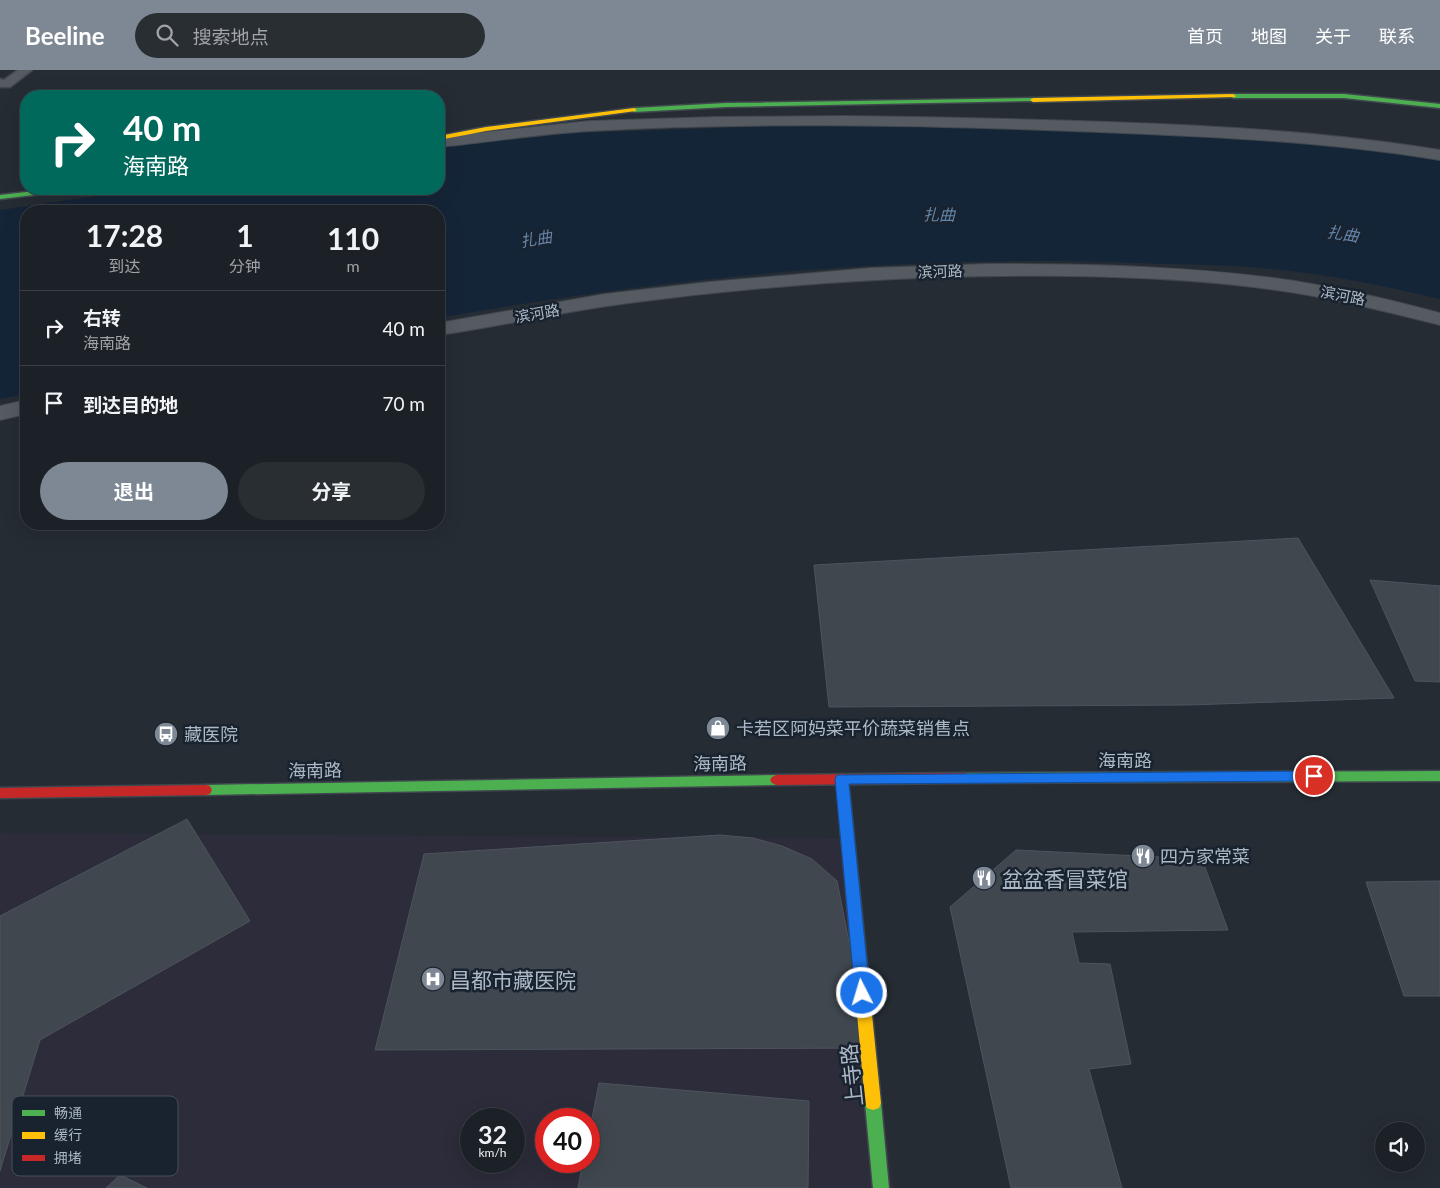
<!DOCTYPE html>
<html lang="zh">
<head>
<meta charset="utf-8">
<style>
	body { margin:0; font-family:Lato,"Noto Sans SC",sans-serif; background:#292e33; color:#f1f3f6; height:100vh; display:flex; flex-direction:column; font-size:19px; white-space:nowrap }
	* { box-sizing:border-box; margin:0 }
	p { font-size:16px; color:#a0a3a7 }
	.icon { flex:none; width:28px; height:28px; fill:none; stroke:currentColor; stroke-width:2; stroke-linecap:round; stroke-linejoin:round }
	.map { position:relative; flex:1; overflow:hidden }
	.sheet { position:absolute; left:20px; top:135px; width:425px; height:325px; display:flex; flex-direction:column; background:#1c2127; border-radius:20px; box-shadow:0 5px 20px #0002,0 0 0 1px #3a3e44 }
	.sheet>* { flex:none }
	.hud { position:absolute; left:20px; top:20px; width:425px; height:105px; border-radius:20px; box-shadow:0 5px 20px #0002,0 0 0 1px #3a3e44; background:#00695c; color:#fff; overflow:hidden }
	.fabs { position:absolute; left:1375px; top:1052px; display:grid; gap:10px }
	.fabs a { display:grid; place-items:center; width:50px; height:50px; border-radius:50%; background:#1c2127; box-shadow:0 5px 20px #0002,0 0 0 1px #3a3e44; font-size:25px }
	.speed { position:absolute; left:460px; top:1038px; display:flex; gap:10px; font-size:25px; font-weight:700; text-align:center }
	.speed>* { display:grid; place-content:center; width:65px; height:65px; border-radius:50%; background:#1c2127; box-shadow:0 5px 20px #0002,0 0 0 1px #3a3e44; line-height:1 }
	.speed small { font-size:12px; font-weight:400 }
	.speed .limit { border:8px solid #d22; background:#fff; color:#111 }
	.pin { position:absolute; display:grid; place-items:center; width:42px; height:42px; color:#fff; margin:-21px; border:2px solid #fff; border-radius:50%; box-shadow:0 1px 5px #0007 }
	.me { position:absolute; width:55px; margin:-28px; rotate:355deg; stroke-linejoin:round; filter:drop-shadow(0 0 4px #0008) }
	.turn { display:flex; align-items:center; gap:18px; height:105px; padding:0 20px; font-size:22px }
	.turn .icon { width:65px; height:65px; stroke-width:2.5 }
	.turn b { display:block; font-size:35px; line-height:42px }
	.eta { display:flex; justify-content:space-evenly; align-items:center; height:85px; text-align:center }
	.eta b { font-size:30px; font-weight:700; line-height:35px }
	.action { display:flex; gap:10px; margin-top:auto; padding:10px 20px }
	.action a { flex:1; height:58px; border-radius:30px; background:#7e8894; color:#fff; font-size:20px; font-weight:700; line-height:58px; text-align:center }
	.action a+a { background:#292e33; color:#f1f3f6 }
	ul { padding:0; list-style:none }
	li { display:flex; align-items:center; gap:15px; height:75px; padding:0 20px; border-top:1px solid #3a3e44 }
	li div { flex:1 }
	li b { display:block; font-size:19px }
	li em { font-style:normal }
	header { display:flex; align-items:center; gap:30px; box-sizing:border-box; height:70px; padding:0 25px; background:#7e8894; color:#fff }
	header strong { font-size:24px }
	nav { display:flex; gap:28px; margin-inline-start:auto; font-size:18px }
	.search { width:350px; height:45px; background:#292e33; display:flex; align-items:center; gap:12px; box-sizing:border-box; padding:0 18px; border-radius:28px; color:#a0a3a7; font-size:19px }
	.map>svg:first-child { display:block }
	.medical { fill:#2c2c3a; fill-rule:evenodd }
	.water { fill:#152538 }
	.building { fill:#40474f; stroke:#4d545c }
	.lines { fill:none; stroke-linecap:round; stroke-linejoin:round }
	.lane-casing { stroke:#40474e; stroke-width:3 }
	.street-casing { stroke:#40474e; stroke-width:2 }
	.fast-casing { stroke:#40474e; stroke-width:3 }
	.slow-casing { stroke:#40474e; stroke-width:3 }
	.jam-casing { stroke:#40474e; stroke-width:3 }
	.lane { fill:#565b62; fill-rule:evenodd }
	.street { fill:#565b62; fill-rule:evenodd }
	.fast { fill:#4caf50; fill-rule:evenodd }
	.slow { fill:#ffc107; fill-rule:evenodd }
	.jam { fill:#c62828; fill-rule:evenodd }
	.route { fill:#1a73e8; stroke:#114b97 }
	.labels { text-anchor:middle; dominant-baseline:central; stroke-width:5; stroke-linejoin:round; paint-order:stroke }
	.far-street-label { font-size:15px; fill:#aeb9c7; stroke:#19232f }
	.far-water-label { font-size:16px; font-style:italic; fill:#6484a9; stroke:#19232f }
	.poi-label { font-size:18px; fill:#aeb9c7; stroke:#19232f; text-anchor:start }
	.street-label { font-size:18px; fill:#aeb9c7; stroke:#19232f }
	.near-poi-label { font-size:21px; fill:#aeb9c7; stroke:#19232f; text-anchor:start }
	.near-street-label { font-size:21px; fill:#aeb9c7; stroke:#19232f }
	.key { fill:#19232f; stroke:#46505d; stroke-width:1 }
	.key-label { font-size:14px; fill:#aeb9c7 }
</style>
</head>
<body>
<header>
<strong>Beeline</strong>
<div class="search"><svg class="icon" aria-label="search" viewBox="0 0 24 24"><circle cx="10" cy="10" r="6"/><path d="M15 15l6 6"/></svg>搜索地点</div>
<nav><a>首页</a><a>地图</a><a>关于</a><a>联系</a></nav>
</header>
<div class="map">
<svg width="1440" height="1118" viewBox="0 0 1440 1118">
	<rect width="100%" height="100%" fill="#252c34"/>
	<path class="medical" d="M0,763L848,768L894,1118H0ZM471,1049H514V1091H471ZM546,1049H589V1091H546Z"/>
	<path class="water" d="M806,55L1040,58L1275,67L1440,89V229C1384,216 1328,204 1271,199C1227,194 1183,195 1139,193C904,184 670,207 439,248V141H26V324L0,329V140L145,119H439V75L574,63Z"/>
	<g class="building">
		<path d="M1298,468L1394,628L1189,635L829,637L814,495Z"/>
		<path d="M1370,510L1440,516V612L1415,611Z"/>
		<path d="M187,749L250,851L40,970L0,1101V846Z"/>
		<path d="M720,765L753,768L782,776L812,789L837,811L870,978L375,980L424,784Z"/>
		<path d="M1016,780L1202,789L1228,860L1072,862L1079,893L1110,894L1131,994L1089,999L1122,1118H1011L950,837Z"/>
		<path d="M1440,811V926H1404L1366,812Z"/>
		<path d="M599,1013L809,1031L808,1118H578L583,1091H589V1064Z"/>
		<path d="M120,1105L147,1118H106Z"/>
	</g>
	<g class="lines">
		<g class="lane-casing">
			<path id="lane" d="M18,0H32L10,17H0V9L4,10Z"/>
		</g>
		<g class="street-casing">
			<g id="street">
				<path d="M844,46C932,47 1020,49 1109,52C1220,56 1330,62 1440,80V90C1318,70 1196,66 1073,61C912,55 750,52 589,61C539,64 489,72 439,77V67L589,51L716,47Z"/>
				<path d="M988,194C1091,194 1194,196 1295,211C1344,219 1392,230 1440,243V255C1392,243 1345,231 1296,223C1221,211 1145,207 1069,206C922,204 775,214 629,233C565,241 502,256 439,265V253L605,224L709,212L871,198Z"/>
				<path d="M26,330V344L0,350V336Z"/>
			</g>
		</g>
		<g class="fast-casing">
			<g id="fast">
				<path d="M1344,24L1440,34V38L1344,28H1233L1230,26L1233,24Z"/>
				<path d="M1033,28L1035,29V31L726,37L634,42L631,40L634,38L726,33Z"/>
				<path d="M52,119H72L68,121L0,129V125Z"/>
				<path d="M1440,701V711L965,713L961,711L959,708L961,705L965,703Z"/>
				<path d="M776,705L780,707L782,710L780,713L776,715L206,725L202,724L200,720L202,716L206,715Z"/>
				<path d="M873,1026L879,1028L881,1033L889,1118H873L865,1033L867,1028Z"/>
			</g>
		</g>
		<g class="slow-casing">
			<g id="slow">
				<path d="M1233,24L1236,26L1235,27L1033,32L1030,30L1033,28Z"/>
				<path d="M634,38L636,39V41L486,61L439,70V66L486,57Z"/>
				<path d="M842,704L846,706L848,709L881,1033L879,1038L873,1040L867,1038L865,1033L836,709L838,706Z"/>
			</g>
		</g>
		<g class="jam-casing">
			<g id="jam">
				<path d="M965,703L969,705L971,708L969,711L965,713L776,715L772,713L770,710L772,707L776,705Z"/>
				<path d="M206,715L210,716L212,720L210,724L206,725L0,728V718Z"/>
			</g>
		</g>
		<use href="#lane" class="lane"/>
		<use href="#street" class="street"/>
		<use href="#fast" class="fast"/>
		<use href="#slow" class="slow"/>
		<use href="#jam" class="jam"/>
	</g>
	<path class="route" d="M1314,701L1319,703L1321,706L1319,710L1314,711L849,714L870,923L868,928L862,930L857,928L855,923L835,709L837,705Z"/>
	<defs>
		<g id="shop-disc" transform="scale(1.25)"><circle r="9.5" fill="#7e8894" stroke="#19232f"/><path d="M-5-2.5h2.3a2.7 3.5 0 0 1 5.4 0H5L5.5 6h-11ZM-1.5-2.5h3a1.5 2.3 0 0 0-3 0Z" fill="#fff"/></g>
		<g id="bus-disc" transform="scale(1.25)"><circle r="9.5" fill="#7e8894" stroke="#19232f"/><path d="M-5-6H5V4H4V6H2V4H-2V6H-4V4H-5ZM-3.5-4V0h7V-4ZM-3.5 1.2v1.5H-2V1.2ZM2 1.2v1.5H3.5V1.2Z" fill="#fff"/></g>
		<g id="restaurant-disc" transform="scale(1.25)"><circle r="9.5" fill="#7e8894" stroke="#19232f"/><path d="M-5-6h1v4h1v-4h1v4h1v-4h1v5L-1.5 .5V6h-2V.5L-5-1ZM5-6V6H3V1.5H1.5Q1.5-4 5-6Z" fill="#fff"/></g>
		<g id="hospital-disc" transform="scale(1.25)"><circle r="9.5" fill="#7e8894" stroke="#19232f"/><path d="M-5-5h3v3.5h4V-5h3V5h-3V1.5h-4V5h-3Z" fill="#fff"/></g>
	</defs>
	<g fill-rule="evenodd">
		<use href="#shop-disc" x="718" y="658"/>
		<use href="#bus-disc" x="166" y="664"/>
		<use href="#restaurant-disc" x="1143" y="786"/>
		<use href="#restaurant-disc" x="984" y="808"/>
		<use href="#hospital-disc" x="433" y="909"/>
	</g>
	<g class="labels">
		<g class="far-street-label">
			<text transform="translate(940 201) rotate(-2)">滨河路</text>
			<text transform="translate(1343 225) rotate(11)">滨河路</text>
			<text transform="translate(537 243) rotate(-10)">滨河路</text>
		</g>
		<g class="far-water-label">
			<text transform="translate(939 144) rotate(1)">扎曲</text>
			<text transform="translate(1343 163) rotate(9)">扎曲</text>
			<text transform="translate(536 168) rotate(-9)">扎曲</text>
		</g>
		<g class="poi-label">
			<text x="736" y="658">卡若区阿妈菜平价蔬菜销售点</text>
			<text x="184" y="664">藏医院</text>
			<text x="1160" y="786">四方家常菜</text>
		</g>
		<g class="street-label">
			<text x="1125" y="690">海南路</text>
			<text transform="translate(720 693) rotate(-1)">海南路</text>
			<text transform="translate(315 700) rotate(-1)">海南路</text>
		</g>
		<g class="near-poi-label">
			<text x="1002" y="808">盆盆香冒菜馆</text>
			<text x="450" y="909">昌都市藏医院</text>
		</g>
		<g class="near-street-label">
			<text transform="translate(851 1005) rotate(-96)">上寺路</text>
		</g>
	</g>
	<rect x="12" y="1026" width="166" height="80" rx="8" class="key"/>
	<rect x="22" y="1040" width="23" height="6" fill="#4caf50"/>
	<rect x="22" y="1062" width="23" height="7" fill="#ffc107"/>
	<rect x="22" y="1085" width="23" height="6" fill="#c62828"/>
	<g class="key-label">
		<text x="54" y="1048">畅通</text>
		<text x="54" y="1070">缓行</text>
		<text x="54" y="1093">拥堵</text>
	</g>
</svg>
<div class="fabs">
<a><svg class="icon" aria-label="sound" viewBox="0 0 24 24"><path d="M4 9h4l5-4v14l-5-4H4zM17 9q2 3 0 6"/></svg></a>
</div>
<div class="speed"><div>32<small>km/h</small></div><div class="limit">40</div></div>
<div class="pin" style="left:1314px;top:706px;background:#d93025"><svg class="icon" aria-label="arrive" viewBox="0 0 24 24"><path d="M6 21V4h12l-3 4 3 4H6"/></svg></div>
<svg class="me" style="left:862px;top:923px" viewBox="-20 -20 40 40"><circle r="17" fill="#1a73e8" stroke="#fff" stroke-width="3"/><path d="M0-11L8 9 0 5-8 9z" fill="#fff"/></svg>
<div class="hud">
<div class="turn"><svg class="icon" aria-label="right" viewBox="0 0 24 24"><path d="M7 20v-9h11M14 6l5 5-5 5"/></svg><div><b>40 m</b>海南路</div></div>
</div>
<section class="sheet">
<div class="eta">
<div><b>17:28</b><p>到达</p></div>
<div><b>1</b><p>分钟</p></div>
<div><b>110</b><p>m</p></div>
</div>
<ul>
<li><svg class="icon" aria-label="right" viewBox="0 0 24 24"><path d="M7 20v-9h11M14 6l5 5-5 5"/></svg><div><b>右转</b><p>海南路</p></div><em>40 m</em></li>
<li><svg class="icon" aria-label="arrive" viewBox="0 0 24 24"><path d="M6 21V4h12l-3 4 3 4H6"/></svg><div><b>到达目的地</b></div><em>70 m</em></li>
</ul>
<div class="action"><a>退出</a><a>分享</a></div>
</section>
</div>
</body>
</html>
